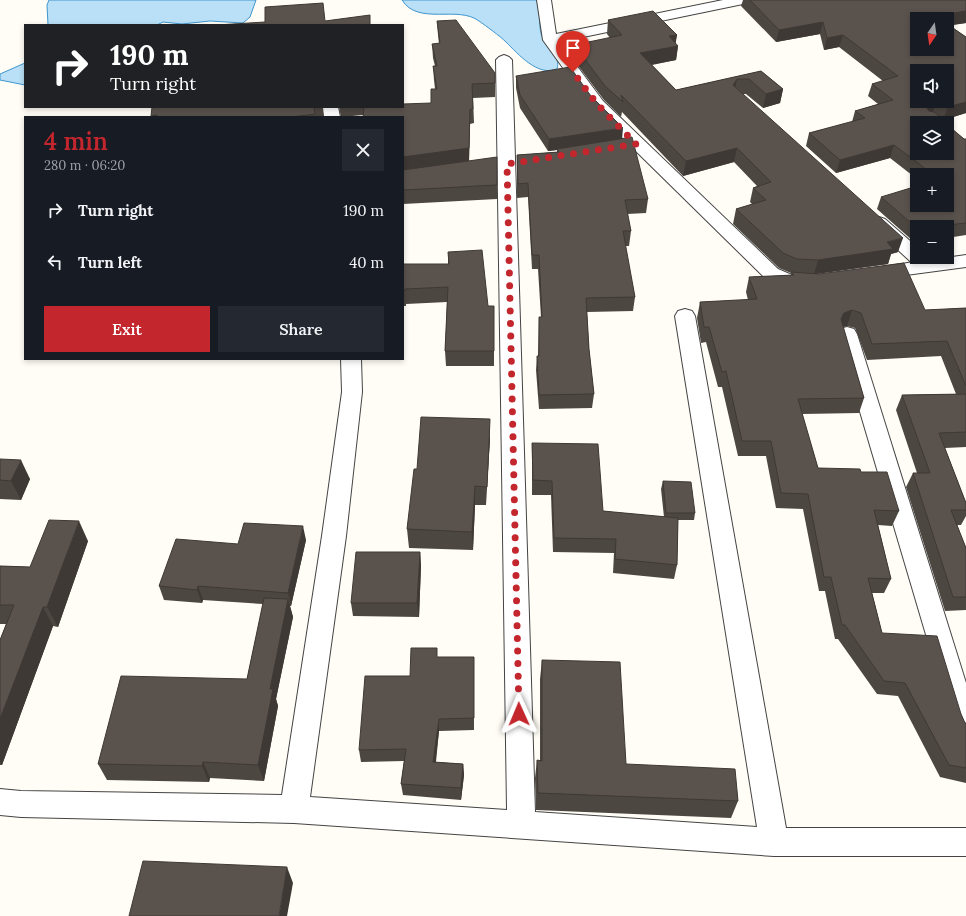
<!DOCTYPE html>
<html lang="en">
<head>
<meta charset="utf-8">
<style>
	body { margin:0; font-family:Lora,serif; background:#242831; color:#f1f3f6; height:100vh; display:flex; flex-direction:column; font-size:15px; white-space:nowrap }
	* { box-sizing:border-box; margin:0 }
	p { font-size:13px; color:#9ea1a6 }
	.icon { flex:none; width:22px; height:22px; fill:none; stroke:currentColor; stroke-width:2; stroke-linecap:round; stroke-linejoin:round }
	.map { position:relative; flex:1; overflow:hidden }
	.side { position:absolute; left:24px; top:116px; width:380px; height:244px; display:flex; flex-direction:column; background:#171b24; border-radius:0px; box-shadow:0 2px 6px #0003 }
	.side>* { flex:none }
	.banner { position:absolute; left:24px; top:24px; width:380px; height:84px; border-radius:0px; box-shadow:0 2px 6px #0003; background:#202124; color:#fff; overflow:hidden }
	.needle { width:26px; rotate:193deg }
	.fabs { position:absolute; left:910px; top:12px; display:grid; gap:8px }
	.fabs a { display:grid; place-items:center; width:44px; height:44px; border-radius:0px; background:#171b24; box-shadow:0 2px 6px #0003; font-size:20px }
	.pin { position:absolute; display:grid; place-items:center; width:34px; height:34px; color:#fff; margin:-41px -17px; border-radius:50% 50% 50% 0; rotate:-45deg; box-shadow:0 0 4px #0007 }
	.pin .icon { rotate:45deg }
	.me { position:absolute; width:44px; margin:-22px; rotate:359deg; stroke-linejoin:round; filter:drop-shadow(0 0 3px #0008) }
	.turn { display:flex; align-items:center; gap:14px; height:84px; padding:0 20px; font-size:18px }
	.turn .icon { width:52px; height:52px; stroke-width:2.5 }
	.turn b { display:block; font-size:28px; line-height:34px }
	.round { display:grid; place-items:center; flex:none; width:42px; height:42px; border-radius:0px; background:#242831 }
	.head { display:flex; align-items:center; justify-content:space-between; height:68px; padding:0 20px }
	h1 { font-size:24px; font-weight:600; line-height:30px; color:#c4262e }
	.action { display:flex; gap:8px; margin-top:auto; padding:8px 20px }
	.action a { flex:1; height:46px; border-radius:0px; background:#c4262e; color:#fff; font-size:16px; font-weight:600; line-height:46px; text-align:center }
	.action a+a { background:#242831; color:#f1f3f6 }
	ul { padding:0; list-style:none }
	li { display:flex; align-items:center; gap:12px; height:52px; padding:0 20px }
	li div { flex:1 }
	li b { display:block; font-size:15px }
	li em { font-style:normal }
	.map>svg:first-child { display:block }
	.water { fill:#b9e0f7; stroke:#3f96cf }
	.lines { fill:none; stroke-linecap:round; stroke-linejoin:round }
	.street-casing { stroke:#444; stroke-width:2 }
	.street { fill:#fff; fill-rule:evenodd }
	.wall { fill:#4d4742 }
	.shaded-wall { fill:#3f3936 }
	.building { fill:#5a524d; stroke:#3f3936; fill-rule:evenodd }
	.route { stroke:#c4262e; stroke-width:7; stroke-dasharray:0 12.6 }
</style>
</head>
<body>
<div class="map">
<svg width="966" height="916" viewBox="0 0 966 916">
	<rect width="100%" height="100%" fill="#fffdf5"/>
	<g class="water">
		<path d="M49,0H256L250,17L243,23L210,21L182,24L163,22L157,25H48L47,5Z"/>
		<path d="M402,0H539C540,9 538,31 543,38C548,47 561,57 557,69C538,77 518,54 506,42C500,36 486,26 479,21C458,5 418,26 402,0Z"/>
		<path d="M25,63V85L0,80V74Z"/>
	</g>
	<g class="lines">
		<g class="street-casing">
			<g id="street">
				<path d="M537,0H551L556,34L723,0H750L748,3L743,4L559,42L603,101L778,269L792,275L811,277L813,281L811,285L790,287L764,277L591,107L543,40Z"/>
				<path d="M504,55L509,57L512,60L535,812L757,827L675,316L678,311L685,309L692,311L695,316L786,828H966V856H774L294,823L21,817L0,815V789L21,791L282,795L322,536L342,392L341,359H361L362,392L346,536L310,797L507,810L496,60L499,57Z"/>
				<path d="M322,107H338L340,117H324Z"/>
				<path d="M879,217L885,219L917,247V257H926L924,261L966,255V267L876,279L869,277L867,273L869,269L914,262L910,261L873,227L870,223L873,219Z"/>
				<path d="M847,327L854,329L857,334L966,683V738L957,735L953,726L837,334L840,329Z"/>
			</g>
		</g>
		<use href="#street" class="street"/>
	</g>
	<g class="wall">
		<path d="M743,0H966V23L949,25L966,37V113L944,120L951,128L964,139H966V235L947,238V227H917V241H913L877,209L881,197L917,205L947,175H917V179L890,158L836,173L806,146L809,133L852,122L855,111L878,104L868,96L872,84L883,81L839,47L824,50L820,34L776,42L741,6Z"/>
		<path d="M608,20L677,35L675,43L678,46L676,60L652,65L676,90L761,71L783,89L780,103L763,108L746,94H743L898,252L891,254L888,264L817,274L925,310L966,308V447L945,448L966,503V516L961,525H957L966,548V610L945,611L906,487L913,473H917L896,410L902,395L956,394L941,356L867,360L855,328L847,326L843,327L864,398L859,413L802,414L818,468L861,472L899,511L892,526L878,525L891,579L884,593H872L882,633L961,714L965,723H966V783L940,777L898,696L877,694L838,639H835L825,591H819L803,509L776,508L766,456H738L722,387H718L706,342L701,343L697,318L700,302L748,300L746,292L749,277L791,275V273L779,268L733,224L736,209L752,204L750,202L753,188L757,186L734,162L683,176L622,112L621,117L604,100L573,59L574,45L610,38L607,34Z"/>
		<path d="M437,21L495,73V97L473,98L474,123L470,124L469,161L497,185V199L403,204V117L363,115L341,117L339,107H403L431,103L435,89L434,80L433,66H435L433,58L432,44H439L438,35Z"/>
		<path d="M516,76L622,139L648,199L646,213L627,214L631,231L629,246H625L635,297L633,311L587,312L589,349L594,394L592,408L539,409L536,370L537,356H538L539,317H541L538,269H532L528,197L517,198V155L557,152V150L548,151L520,108L516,88Z"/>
		<path d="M152,107H323L324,117H152Z"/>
		<path d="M448,252L488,306H494V366H446L445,351L447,302L406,304V306H403V264H448Z"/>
		<path d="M490,438L486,505H475L473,550L409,548L407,529L417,469Z"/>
		<path d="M532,443L603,511L664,517L661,489L663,481L695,513L694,520H678L677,565L674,579L613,573L614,553L553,552L551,495H532Z"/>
		<path d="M0,459L30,479L21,500L0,499Z"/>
		<path d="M306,540L291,606H290L293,617L276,699L278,706L264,781L210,778L209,782L107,780L98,764L247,679L263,604L203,600L202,603L164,600L159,586L238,544Z"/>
		<path d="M88,541L58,627L53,626L2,765H0V640L6,624H0V566L30,567Z"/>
		<path d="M420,552L421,566L419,617L353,616L351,603Z"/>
		<path d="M438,657H474V730L439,731L436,762L463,764L464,775L461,800L403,795L401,784L404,761L361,762L359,750L410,676Z"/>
		<path d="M542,660L626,764L738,801L731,818L536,810L535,778L537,760L540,761V679Z"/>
	</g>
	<g class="shaded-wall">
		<path d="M966,11V23L947,26V19H934L935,16Z"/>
		<path d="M823,22L820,34L776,42L779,30Z"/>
		<path d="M677,35L675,47L678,46L676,60L638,67L640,53L669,36Z"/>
		<path d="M843,35L839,47L824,50L827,38Z"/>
		<path d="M737,79L734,94L733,85Z"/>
		<path d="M783,89L780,103L763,108L766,94Z"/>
		<path d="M937,101L932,114L923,121L929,104Z"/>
		<path d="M966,102V113L943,120L948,107Z"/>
		<path d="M470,109L469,162L403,171V157Z"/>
		<path d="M623,128L622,140L557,149V150L548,151L549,139Z"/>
		<path d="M894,145L890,158L836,173L840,160Z"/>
		<path d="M737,148L734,162L683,176L686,161Z"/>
		<path d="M903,238L898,252L891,254L888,264L814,274L818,260L887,242Z"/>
		<path d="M852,310L847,326L839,328L841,319L844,313Z"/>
		<path d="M490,419V438L486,505L487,487Z"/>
		<path d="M21,460L30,479L21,500L11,481Z"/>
		<path d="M475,486V505L473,550L472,532Z"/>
		<path d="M79,521L88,541L58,627L47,607Z"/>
		<path d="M303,526L306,540L291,606L288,593Z"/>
		<path d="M420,552L421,566L419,617L417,603Z"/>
		<path d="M198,586L203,600L202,603L197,590Z"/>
		<path d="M288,599L293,617L276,699L278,706L264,781L258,765L270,689Z"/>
		<path d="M43,607L53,626L2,765L0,762V719Z"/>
		<path d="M439,719V731L434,773L433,762Z"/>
		<path d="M203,762L210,778L209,782L202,766Z"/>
		<path d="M463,764L464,775L461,800V788Z"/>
		<path d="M287,867L293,883L287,916H279Z"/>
	</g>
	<g class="building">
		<path d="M750,0H966V11L935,16L940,19H917V49H947V24L966,37V102L948,107L943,103L937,101H947V71H917V101H937L929,104L927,108L929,111L934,112L950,124L951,128L964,139H966V223L930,227H917V228L881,197L917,186V205H947V175H934L894,145L840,160L809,133L865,118L855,111L893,100L872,84L898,76L843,35L827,38L823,22L779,30ZM917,123H947V153H917Z"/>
		<path d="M323,3L325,21L370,15V25H217L265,22V7Z"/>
		<path d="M653,11L677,35L669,36L678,46L640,53L676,90L761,71L783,89L766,94L749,79H737L733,85L903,238L887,242L893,249L818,260L797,259L783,253L736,209L766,200L753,188L771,182L737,148L686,161L621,95L623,102L605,86L574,45L622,35L608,20Z"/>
		<path d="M456,20L495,73V83L472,84L473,109H470L469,148L403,157V117H363L364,107H403V104L431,103V89H437L433,66H437L432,44L440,43L437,21Z"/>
		<path d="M570,67L591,96L623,128L549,139L520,95L516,76Z"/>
		<path d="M152,107H314L315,114L291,117H157V115L151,116Z"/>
		<path d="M632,137L648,199L625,200L631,231H623L635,297L586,298L589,349L594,394L539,395L537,356H539V317H542L539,255H532L528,183L518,184L517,155L559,152L557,149Z"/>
		<path d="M497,157V185L403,190V170Z"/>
		<path d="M482,250L488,306H494V351H445L448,287L405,289V291H403V264H449L448,252Z"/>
		<path d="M904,263L925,310L966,308V386L947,341L872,344L861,313L852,310L844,313L841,319L864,398L798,399L818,468L860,469L861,472H887L899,511L874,510L891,579L868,578L882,633L937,636L961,714L965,723H966V768L949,765L905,683L884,681L845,625H842L831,577H824L808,494L781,493L771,441H742L726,371L722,372L709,327H704L700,302L757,299L749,277L794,275L791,272L819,274Z"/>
		<path d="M966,394V432L939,433L966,503V510H951L966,548V597H953L913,473H930L902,395Z"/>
		<path d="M421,417L490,419L487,487L475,486L472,532L407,529L414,469H417Z"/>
		<path d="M532,443L598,444L603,511L678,518L677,565L615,559L616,539L554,538L552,481L533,480Z"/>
		<path d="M0,459L21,460L11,481L0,480Z"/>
		<path d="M663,481L691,482L695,513H666Z"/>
		<path d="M49,520L79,521L47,607H43L0,719V640L14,605H0V566L30,567Z"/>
		<path d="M244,523L303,526L288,593L198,586L197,590L159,586L176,539L238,544Z"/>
		<path d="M356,552H420L417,603H351Z"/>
		<path d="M264,598L288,599L270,689H273L258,765L203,762L202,766L98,764L121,676L247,679Z"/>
		<path d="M411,648H437V657H474V718L439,719L433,762L463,764L461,788L401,784L406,749L359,750L365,676H410Z"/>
		<path d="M542,660L620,662L626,764L735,769L738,801L538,793L537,760L542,761Z"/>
		<path d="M143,861L287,867L279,916H129Z"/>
	</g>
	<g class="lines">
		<path class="route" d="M519,714L507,164L636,144L597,104L573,72"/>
	</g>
</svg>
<div class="fabs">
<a><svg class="needle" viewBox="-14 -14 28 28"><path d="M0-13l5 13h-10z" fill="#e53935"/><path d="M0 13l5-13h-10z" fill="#9ea1a6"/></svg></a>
<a><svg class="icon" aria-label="sound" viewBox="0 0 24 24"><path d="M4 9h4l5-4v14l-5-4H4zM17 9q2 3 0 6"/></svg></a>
<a><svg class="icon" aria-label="layers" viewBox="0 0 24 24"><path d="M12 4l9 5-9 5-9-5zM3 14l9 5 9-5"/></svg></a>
<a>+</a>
<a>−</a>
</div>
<div class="pin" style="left:573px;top:72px;background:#d93025"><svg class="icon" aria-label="arrive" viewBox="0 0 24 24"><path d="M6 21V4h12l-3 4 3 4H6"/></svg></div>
<svg class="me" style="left:519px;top:714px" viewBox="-20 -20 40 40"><path d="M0-17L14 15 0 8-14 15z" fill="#c4262e" stroke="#fff" stroke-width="4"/></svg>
<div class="banner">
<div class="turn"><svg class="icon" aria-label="right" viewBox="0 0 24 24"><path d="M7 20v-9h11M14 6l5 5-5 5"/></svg><div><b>190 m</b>Turn right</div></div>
</div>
<section class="side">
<div class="head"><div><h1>4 min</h1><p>280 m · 06:20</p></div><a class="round"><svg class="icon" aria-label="close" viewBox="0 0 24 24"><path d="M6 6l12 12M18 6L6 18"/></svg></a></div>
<ul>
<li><svg class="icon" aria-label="right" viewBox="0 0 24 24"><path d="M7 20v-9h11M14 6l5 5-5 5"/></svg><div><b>Turn right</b></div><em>190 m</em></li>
<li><svg class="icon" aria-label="left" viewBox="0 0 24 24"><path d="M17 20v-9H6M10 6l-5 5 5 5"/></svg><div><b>Turn left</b></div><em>40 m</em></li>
</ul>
<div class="action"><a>Exit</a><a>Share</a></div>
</section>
</div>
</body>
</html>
